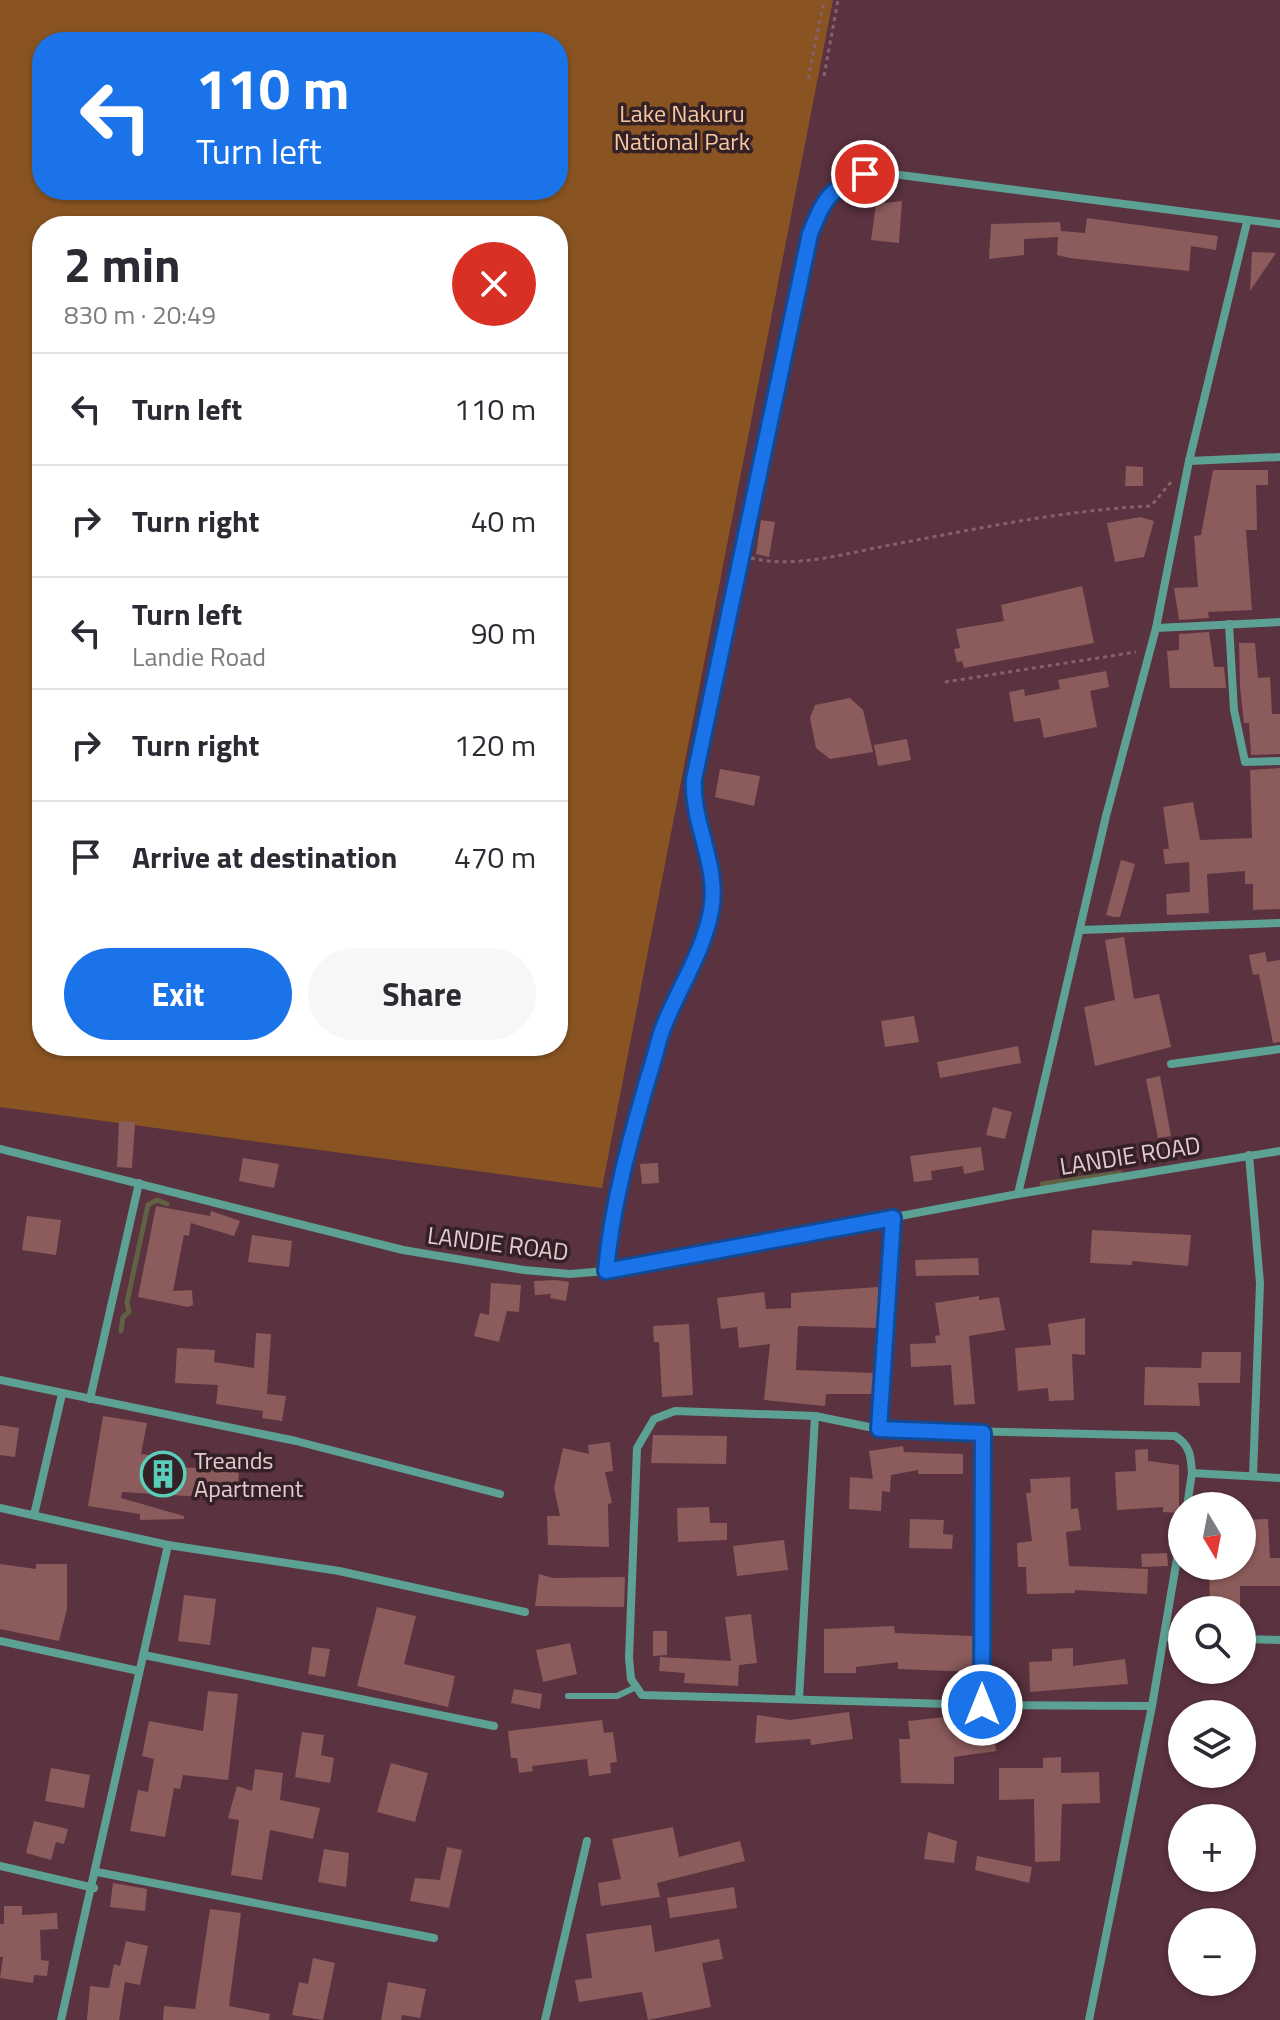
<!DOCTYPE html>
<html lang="en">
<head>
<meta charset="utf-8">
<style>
	body { margin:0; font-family:"Titillium Web",sans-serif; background:#f7f7f7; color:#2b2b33; height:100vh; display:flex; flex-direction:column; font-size:30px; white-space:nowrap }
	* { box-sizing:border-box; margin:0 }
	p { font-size:26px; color:#7c7c81 }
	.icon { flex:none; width:44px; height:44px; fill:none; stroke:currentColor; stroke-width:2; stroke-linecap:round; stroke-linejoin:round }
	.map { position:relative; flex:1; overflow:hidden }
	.panel { position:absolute; left:32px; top:216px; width:536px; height:840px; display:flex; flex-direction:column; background:#fff; border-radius:32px; box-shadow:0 2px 6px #0004 }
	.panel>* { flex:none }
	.hud { position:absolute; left:32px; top:32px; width:536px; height:168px; border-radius:32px; box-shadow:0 2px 6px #0004; background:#1a73e8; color:#fff; overflow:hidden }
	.needle { width:52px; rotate:170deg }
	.controls { position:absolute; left:1168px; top:1492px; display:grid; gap:16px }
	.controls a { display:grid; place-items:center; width:88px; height:88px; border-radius:50%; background:#fff; box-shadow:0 2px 6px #0004; font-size:40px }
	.pin { position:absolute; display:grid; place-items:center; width:68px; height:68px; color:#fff; margin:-34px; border:4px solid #fff; border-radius:50%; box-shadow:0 2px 8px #0007 }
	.me { position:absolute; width:88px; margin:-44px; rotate:0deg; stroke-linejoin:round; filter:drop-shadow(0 0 6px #0008) }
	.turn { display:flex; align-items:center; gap:28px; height:168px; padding:0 32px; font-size:36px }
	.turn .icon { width:104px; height:104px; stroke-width:2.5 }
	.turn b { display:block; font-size:56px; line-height:68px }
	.round { display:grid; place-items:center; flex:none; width:84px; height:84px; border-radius:42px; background:#f7f7f7 }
	.summary { display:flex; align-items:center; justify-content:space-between; height:136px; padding:0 32px }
	h1 { font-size:48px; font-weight:700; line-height:60px }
	.button { display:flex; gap:16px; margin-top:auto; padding:16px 32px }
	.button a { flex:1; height:92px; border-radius:48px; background:#1a73e8; color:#fff; font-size:32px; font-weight:700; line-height:92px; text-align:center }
	.button a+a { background:#f7f7f7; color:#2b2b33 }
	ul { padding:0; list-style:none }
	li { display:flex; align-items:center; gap:24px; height:112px; padding:0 32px; border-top:2px solid #e1e1e2 }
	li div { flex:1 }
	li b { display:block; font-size:30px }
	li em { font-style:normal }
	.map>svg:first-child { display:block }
	.green { fill:#895422; fill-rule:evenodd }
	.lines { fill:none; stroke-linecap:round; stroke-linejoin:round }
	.stream { stroke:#616144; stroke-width:5 }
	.building { fill:#8b5c5b }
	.path { stroke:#85616c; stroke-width:3; stroke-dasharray:4 4; stroke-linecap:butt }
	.lane { stroke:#5ca194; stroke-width:6 }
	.street { stroke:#5ca194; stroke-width:8 }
	.route-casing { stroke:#114b97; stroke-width:20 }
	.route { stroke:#1a73e8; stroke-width:14 }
	.labels { text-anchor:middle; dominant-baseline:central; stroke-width:7; stroke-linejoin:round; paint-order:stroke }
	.park-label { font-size:24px; fill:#f8c7a0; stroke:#342126 }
	.street-label { font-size:24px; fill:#e5cbd1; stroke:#342126 }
	.poi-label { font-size:24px; fill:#e5cbd1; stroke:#342126; text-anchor:start }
</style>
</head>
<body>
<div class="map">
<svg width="1280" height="2020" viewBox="0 0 1280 2020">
	<rect width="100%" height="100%" fill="#5b323f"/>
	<path class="green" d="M0,0H833L602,1188L0,1107ZM42,42H558V190H42ZM42,226H558V1046H42Z"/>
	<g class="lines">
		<g class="stream">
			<path d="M1042,1184L1120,1173"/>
			<path d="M121,1331L123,1317L129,1312L127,1302L148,1205L157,1200L167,1204"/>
		</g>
	</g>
	<g class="building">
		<path d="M902,201L899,243L871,240L876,204Z"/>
		<path d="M1087,218L1218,236L1216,250L1191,246L1189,271L1069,258L1057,255L1058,237L1024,239V255L989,259L991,224L1060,222L1061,231L1085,233Z"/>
		<path d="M1252,252L1276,253L1250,291Z"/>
		<path d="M1126,466L1143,467V486H1125Z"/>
		<path d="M1213,470H1268V485H1256L1257,530H1246L1252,610L1208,612L1209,618L1179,620L1174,588L1198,587L1194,536L1201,535Z"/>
		<path d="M1140,517L1154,521L1144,557L1115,562L1107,523Z"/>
		<path d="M761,520L775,522L769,557L756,554Z"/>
		<path d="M1082,586L1094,643L964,668L962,661L957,662L954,649L960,648L956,629L1004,621L1001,605Z"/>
		<path d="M1209,632L1214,667H1224L1226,688H1170L1167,651L1179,650V634Z"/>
		<path d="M1239,643H1255L1258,678L1270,677L1272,714H1280V754L1251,755L1249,723H1244L1240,687Z"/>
		<path d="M1106,671L1109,687L1090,691L1097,727L1044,738L1040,718L1014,722L1009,692L1024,689L1025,696L1060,689L1058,680Z"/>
		<path d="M850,698L863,710L873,752L830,759L816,748L810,718L815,705Z"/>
		<path d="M907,739L911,760L878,766L874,745Z"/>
		<path d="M1280,768V909L1253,910V884H1245V871L1207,874L1209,913L1167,915L1166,894L1190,892L1189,862L1165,864L1163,849H1169L1163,807L1193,802L1200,840L1252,838L1250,770Z"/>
		<path d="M720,769L760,776L754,806L715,797Z"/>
		<path d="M1121,860L1135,864L1120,917H1114L1106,915Z"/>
		<path d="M1124,937L1134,999L1159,994L1171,1047L1095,1066L1084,1007L1115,1000L1105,940Z"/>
		<path d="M1265,952L1267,962L1280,960V1042L1273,1043L1259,974L1253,975L1249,955Z"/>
		<path d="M914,1016L919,1042L885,1047L881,1021Z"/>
		<path d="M1018,1046L1021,1063L940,1078L937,1062Z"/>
		<path d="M1160,1076L1171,1136L1158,1138L1146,1079Z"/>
		<path d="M993,1107L1012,1112L1005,1139L986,1135Z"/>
		<path d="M119,1121L135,1122L132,1168L117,1167Z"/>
		<path d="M981,1147L984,1170L964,1174L963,1166L931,1171L932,1180L914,1182L910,1156Z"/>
		<path d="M243,1158L279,1164L274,1188L239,1181Z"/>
		<path d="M658,1163L659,1183L642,1184L640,1164Z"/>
		<path d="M156,1206L210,1216L211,1211L240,1221L234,1236L191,1223L189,1236L184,1235L173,1291L192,1290L193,1305L188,1307L138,1297Z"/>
		<path d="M27,1216L61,1220L56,1255L22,1250Z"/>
		<path d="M1092,1230L1191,1235L1188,1266L1132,1261V1265L1090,1263Z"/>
		<path d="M252,1235L292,1241L289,1267L248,1262Z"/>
		<path d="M978,1258L979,1275L916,1276L915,1260Z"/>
		<path d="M556,1280L569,1282L566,1301L550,1298L551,1294L535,1295L534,1281Z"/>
		<path d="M491,1283L521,1285L519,1312L507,1311L499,1342L474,1336L480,1313L489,1315Z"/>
		<path d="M878,1287L879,1328L798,1326L796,1370L874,1373V1394H826L825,1406L764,1400L770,1344L739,1348L737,1327L721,1329L717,1298L764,1292L766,1309L791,1308V1293Z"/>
		<path d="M979,1296V1300L999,1297L1005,1330L969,1336L975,1404L954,1405L951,1365L911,1367L910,1344L936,1343L935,1336L940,1335L935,1303Z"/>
		<path d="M1085,1318V1355L1072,1354L1074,1400L1049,1401L1048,1388L1018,1391L1015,1348L1051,1345L1048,1324Z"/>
		<path d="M689,1324L693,1395L662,1397L659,1342H654L653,1326Z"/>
		<path d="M256,1333L271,1334L267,1394L286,1396L282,1421L262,1418L263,1411L216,1404L218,1385L175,1383L177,1348L215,1350L214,1362L254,1368Z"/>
		<path d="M1202,1352H1241L1240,1383H1198L1200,1406L1144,1405L1145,1367L1201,1368Z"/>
		<path d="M103,1416L147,1423L141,1454L179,1459L178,1467L239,1470L237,1499L122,1492L121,1498L184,1516V1519L140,1520V1514L88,1506Z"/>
		<path d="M0,1425L19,1428L15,1457L0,1455Z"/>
		<path d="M653,1435L727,1436L726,1464L651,1463Z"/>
		<path d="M610,1442L613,1471L605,1472L612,1503L608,1504L609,1547L548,1545L547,1516H560L554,1488L563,1448L589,1454L588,1445Z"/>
		<path d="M903,1446L904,1452L963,1454V1474H918V1470L891,1475L890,1492L882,1491L881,1511L849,1509L850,1477L873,1479L869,1451Z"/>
		<path d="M1148,1449V1461L1179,1465V1513L1163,1512V1507L1117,1510L1115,1472L1136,1471L1135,1450Z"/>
		<path d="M1070,1477L1071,1509L1078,1508L1081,1530L1066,1532L1069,1566L1148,1569L1147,1594L1075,1590V1593L1027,1594L1026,1567H1018L1017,1543L1032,1541L1026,1493H1031L1030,1479Z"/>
		<path d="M709,1507L710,1523H727V1540L678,1542L677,1508Z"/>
		<path d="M910,1519L944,1520L943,1534L953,1535L952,1549L909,1548Z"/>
		<path d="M1268,1519L1270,1558H1280V1586H1240V1610H1210L1209,1566H1242V1520Z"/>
		<path d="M784,1540L788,1570L737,1576L733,1546Z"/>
		<path d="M1167,1553L1168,1566L1142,1567L1141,1554Z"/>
		<path d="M0,1564L36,1569V1564H67V1609L59,1641L0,1629Z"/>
		<path d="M539,1574L553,1578L625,1577L624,1607L535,1606Z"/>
		<path d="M184,1595L216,1599L210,1645L178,1641Z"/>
		<path d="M377,1607L416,1616L404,1664L455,1676L448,1707L357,1686Z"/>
		<path d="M751,1614L757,1663L739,1665L738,1686L684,1683L685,1673L659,1671L660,1657L731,1661L725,1617Z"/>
		<path d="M894,1626L895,1633L974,1636V1672L898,1669V1662L856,1667V1673H824V1629Z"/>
		<path d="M653,1631H667V1655L653,1656Z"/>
		<path d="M570,1643L577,1674L543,1682L536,1650Z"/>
		<path d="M312,1647L330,1649L325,1677L308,1674Z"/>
		<path d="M1073,1648V1666L1125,1659L1128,1684L1030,1692L1029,1662L1052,1661V1649Z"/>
		<path d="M514,1689L542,1694L540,1709L511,1703Z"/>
		<path d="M208,1691L238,1694L228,1780L183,1775L180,1789L174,1788L165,1837L130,1831L138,1790L148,1792L154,1759L142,1756L149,1721L203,1731Z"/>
		<path d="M849,1712L853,1739L811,1745L810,1739L755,1743L757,1715L790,1720Z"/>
		<path d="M956,1716L958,1732L993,1727L996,1751L954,1757V1784L901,1783L899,1739H910L908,1721Z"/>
		<path d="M602,1720L604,1733L613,1732L617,1762L610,1763L611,1773L589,1776L587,1759L532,1766L533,1771L519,1773L517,1758H511L508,1731Z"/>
		<path d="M302,1732L324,1735L321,1755L334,1758L330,1783L295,1777Z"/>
		<path d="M1061,1757V1773L1099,1772L1100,1803L1062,1804L1060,1861L1035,1862L1034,1799L999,1800V1768H1043V1758Z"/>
		<path d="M391,1763L428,1773L415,1822L377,1812Z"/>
		<path d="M51,1768L90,1775L84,1808L45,1801Z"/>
		<path d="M255,1769L283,1773L280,1800L320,1808L313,1839L270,1830L262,1880L231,1875L239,1820L228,1818L237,1786L252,1791Z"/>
		<path d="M34,1821L68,1829L64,1844L56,1842L51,1860L26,1853Z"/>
		<path d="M673,1827L679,1857L740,1841L745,1861L657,1883L660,1897L601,1906L598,1883L621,1879L612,1839Z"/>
		<path d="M928,1832L957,1841L954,1863L924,1859Z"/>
		<path d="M447,1847L462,1850L449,1908L410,1901L415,1878L440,1880Z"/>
		<path d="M324,1849L349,1853L346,1887L318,1882Z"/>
		<path d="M977,1856L1032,1867L1029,1883L975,1870Z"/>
		<path d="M113,1883L147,1889L145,1911L110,1907Z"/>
		<path d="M734,1887L737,1908L670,1918L667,1898Z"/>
		<path d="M4,1906H22V1915L57,1913L58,1929L40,1930L41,1960L49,1961L47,1976L34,1975L33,1983L0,1978L3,1957H0V1924H4Z"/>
		<path d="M210,1909L241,1913L229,2006L270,2014L269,2020H163L164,2006L195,2009Z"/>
		<path d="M651,1925L655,1952L719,1939L723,1959L702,1963L711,2007L648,2020L642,1992L579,2002L575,1980L592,1978L586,1934Z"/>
		<path d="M126,1941L148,1946L140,1985L125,1982L119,2020H87L90,1986L109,1988L114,1964L120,1966Z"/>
		<path d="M313,1958L335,1963L323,2020L292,2015L299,1982L308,1984Z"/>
		<path d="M388,1982L426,1989L420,2018L402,2015L401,2020H381Z"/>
	</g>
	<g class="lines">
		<g class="path">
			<path d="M824,76L838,0"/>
			<path d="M808,79L824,0"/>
			<path d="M751,558C795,569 847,553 890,545C977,529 1063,510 1151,506L1171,482"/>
			<path d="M945,682L1136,652"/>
		</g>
		<path class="lane" d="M568,1696H617L634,1688"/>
		<g class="street">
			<path d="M1189,461L1280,457"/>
			<path d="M1229,624L1234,710L1245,762L1280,761"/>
			<path d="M1156,628L1189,461L1247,222"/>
			<path d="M1080,930L1280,923"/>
			<path d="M1171,1064L1280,1049"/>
			<path d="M0,1149L403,1250L524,1270L570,1274L606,1271L1018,1194L1280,1151"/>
			<path d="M1249,1155L1260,1283L1253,1476"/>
			<path d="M1018,1194L1106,816L1156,628L1280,622"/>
			<path d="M606,1271C612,1204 630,1140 649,1075C655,1058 658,1039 665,1023C681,984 703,952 711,911C720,866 691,823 694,779L810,234C826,193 838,176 885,173L1280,224"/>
			<path d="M0,1380L296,1441L500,1494"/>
			<path d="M90,1399L139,1183"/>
			<path d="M879,1429L893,1218"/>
			<path d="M1187,1506L1192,1473L1280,1478"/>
			<path d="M0,1508L168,1545L339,1571L525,1612"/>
			<path d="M34,1515L62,1394"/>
			<path d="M1164,1637H1182"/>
			<path d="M1242,1639L1280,1640"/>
			<path d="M0,1641L139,1671"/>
			<path d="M144,1655L494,1726"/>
			<path d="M799,1699L815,1416"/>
			<path d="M982,1705L983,1433"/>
			<path d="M1152,1706L982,1705L642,1695L631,1679L629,1658L637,1448L654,1419L675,1411L815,1416L879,1429L1175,1436C1190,1445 1191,1456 1192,1473"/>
			<path d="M0,1866L94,1888"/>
			<path d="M97,1872L434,1938"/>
			<path d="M61,2020L168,1545"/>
			<path d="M545,2020L587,1841"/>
			<path d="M1089,2020L1152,1706L1182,1529"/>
		</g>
	</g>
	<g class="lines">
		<g class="route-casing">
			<path id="route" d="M865,174C829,189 824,199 810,234L694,779C691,823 720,866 711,911C703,952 681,984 665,1023C658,1039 655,1058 649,1075C630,1140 612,1204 606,1271L893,1218L879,1429L983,1433L982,1705"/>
		</g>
		<use href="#route" class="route"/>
	</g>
	<defs>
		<g id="building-ring" transform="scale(2.3)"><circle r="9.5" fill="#342126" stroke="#5bcebb" stroke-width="1.5"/><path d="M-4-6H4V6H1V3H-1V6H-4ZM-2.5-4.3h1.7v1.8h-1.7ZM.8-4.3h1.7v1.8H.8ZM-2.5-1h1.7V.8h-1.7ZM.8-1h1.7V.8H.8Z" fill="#5bcebb"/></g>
	</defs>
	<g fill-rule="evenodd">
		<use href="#building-ring" x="163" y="1474"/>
	</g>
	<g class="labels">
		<g class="park-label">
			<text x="682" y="113">Lake Nakuru<tspan x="682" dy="28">National Park</tspan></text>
		</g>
		<g class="street-label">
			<text transform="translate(1130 1155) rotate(-9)">LANDIE ROAD</text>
			<text transform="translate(498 1243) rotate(7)">LANDIE ROAD</text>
		</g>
		<g class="poi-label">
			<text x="194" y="1460">Treands<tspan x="194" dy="28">Apartment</tspan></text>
		</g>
	</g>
</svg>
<div class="controls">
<a><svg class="needle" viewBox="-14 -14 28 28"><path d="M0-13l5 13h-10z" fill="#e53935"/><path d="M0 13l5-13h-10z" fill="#7c7c81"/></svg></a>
<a><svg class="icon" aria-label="search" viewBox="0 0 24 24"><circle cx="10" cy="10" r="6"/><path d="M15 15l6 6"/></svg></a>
<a><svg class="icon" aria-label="layers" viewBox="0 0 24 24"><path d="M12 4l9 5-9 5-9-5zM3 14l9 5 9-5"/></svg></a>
<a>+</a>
<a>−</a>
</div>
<div class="pin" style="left:865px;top:174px;background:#d93025"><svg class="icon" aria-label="arrive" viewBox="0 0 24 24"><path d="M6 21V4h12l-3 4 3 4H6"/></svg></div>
<svg class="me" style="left:982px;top:1705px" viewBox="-20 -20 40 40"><circle r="17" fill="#1a73e8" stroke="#fff" stroke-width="3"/><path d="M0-11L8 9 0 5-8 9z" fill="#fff"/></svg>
<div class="hud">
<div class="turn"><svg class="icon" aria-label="left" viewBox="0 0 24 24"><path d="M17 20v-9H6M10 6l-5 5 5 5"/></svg><div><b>110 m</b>Turn left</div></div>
</div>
<section class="panel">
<div class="summary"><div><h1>2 min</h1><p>830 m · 20:49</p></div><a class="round" style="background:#d93025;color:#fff"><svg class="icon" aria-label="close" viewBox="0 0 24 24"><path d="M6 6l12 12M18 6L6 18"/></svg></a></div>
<ul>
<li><svg class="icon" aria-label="left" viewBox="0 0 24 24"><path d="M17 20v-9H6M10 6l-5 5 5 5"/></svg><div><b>Turn left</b></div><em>110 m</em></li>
<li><svg class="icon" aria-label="right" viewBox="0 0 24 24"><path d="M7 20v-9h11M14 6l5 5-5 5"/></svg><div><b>Turn right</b></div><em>40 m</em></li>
<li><svg class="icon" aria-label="left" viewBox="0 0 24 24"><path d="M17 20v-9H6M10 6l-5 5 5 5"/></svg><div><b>Turn left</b><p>Landie Road</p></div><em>90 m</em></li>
<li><svg class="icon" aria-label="right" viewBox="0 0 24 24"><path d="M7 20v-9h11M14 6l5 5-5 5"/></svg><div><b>Turn right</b></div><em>120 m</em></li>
<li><svg class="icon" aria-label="arrive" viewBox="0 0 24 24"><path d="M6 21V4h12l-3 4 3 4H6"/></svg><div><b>Arrive at destination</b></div><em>470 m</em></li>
</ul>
<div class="button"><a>Exit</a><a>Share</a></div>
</section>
</div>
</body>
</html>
